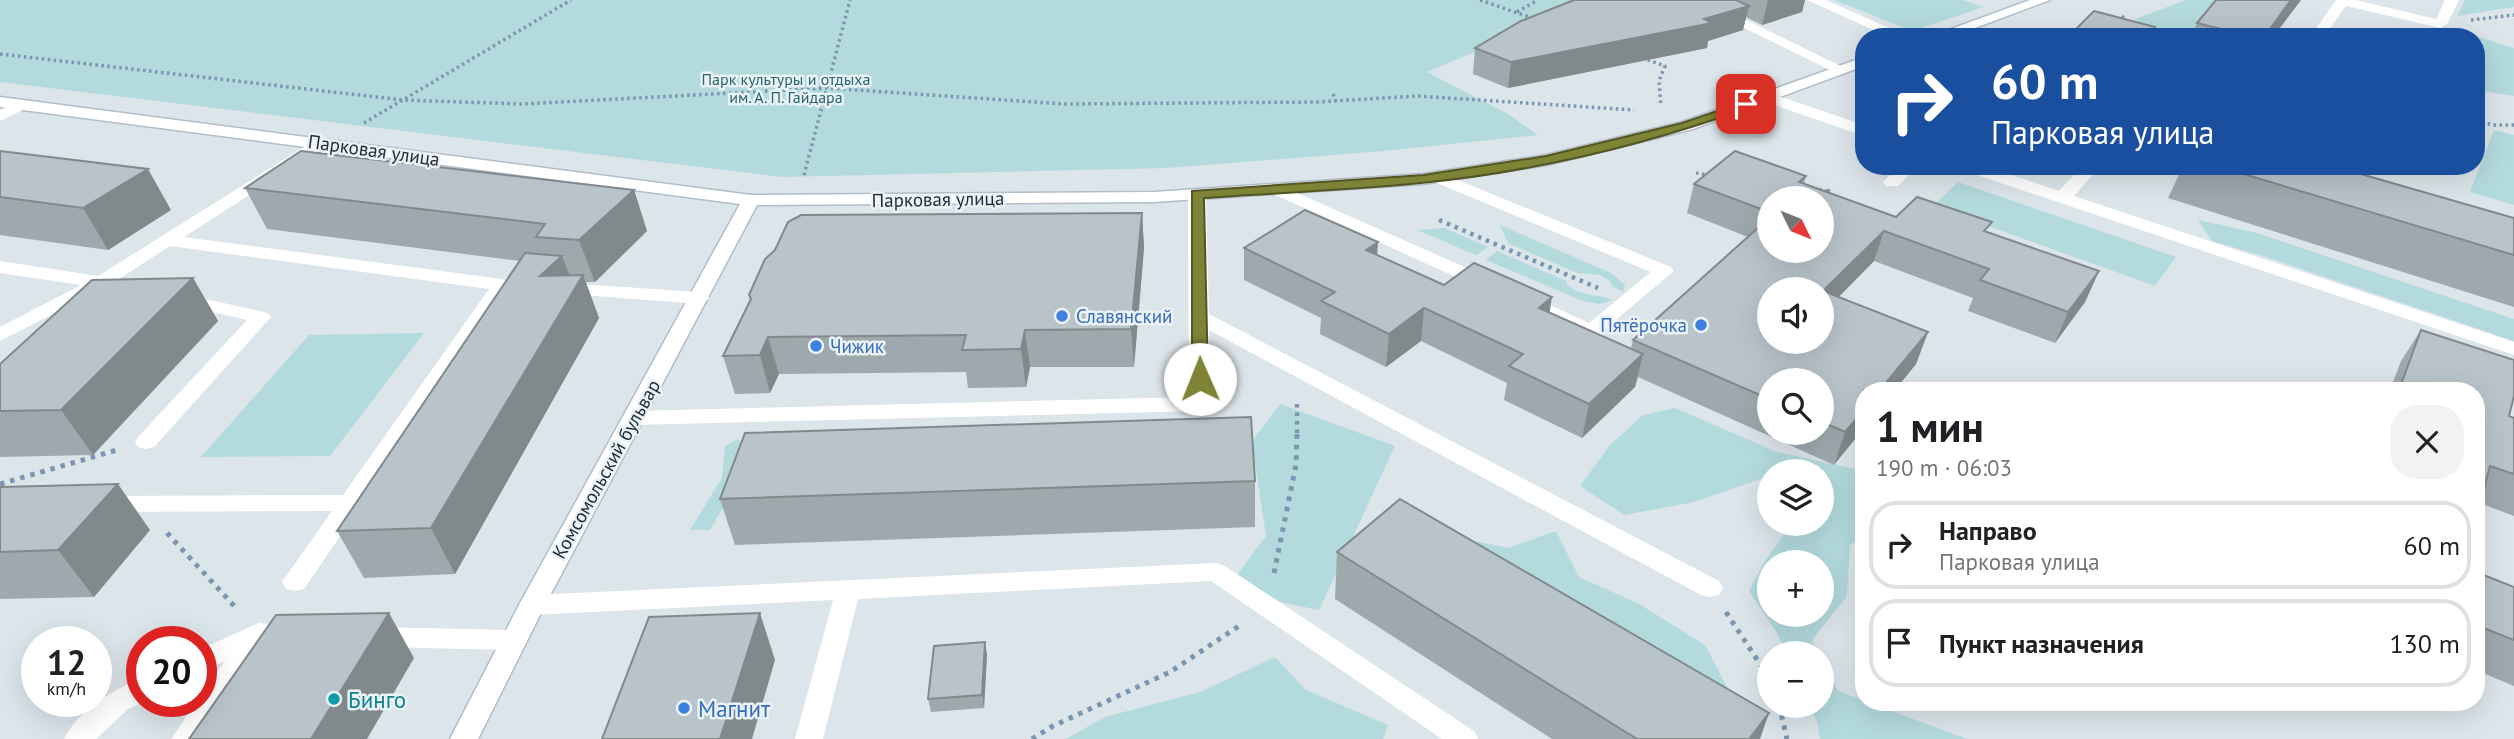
<!DOCTYPE html>
<html lang="ru">
<head>
<meta charset="utf-8">
<style>
	body { margin:0; font-family:"PT Sans",sans-serif; background:#f2f2f2; color:#202124; height:100vh; display:flex; flex-direction:column; font-size:26px; white-space:nowrap }
	* { box-sizing:border-box; margin:0 }
	p { font-size:23px; color:#757577 }
	.icon { flex:none; width:38px; height:38px; fill:none; stroke:currentColor; stroke-width:2; stroke-linecap:round; stroke-linejoin:round }
	.map { position:relative; flex:1; overflow:hidden }
	.drawer { position:absolute; left:1855px; top:382px; width:630px; height:329px; display:flex; flex-direction:column; background:#fff; border-radius:28px; box-shadow:0 7px 28px #0002 }
	.drawer>* { flex:none }
	.guide { position:absolute; left:1855px; top:28px; width:630px; height:147px; border-radius:28px; box-shadow:0 7px 28px #0002; background:#1a4fa0; color:#fff; overflow:hidden }
	.needle { width:46px; rotate:133deg }
	.tools { position:absolute; left:1757px; top:186px; display:grid; gap:14px }
	.tools a { display:grid; place-items:center; width:77px; height:77px; border-radius:50%; background:#fff; box-shadow:0 7px 28px #0002; font-size:35px }
	.speed { position:absolute; left:21px; top:626px; display:flex; gap:14px; font-size:35px; font-weight:700; text-align:center }
	.speed>* { display:grid; place-content:center; width:91px; height:91px; border-radius:50%; background:#fff; box-shadow:0 7px 28px #0002; line-height:1 }
	.speed small { font-size:18px; font-weight:400 }
	.speed .limit { border:10px solid #d22; background:#fff; color:#111 }
	.pin { position:absolute; display:grid; place-items:center; width:60px; height:60px; color:#fff; margin:-30px; border-radius:14px; box-shadow:0 4px 10px #0006 }
	.me { position:absolute; width:77px; margin:-38px; rotate:359deg; stroke-linejoin:round; filter:drop-shadow(0 0 5px #0008) }
	.turn { display:flex; align-items:center; gap:24px; height:147px; padding:0 21px; font-size:32px }
	.turn .icon { width:91px; height:91px; stroke-width:2.5 }
	.turn b { display:block; font-size:49px; line-height:60px }
	.round { display:grid; place-items:center; flex:none; width:74px; height:74px; border-radius:28px; background:#f2f2f2 }
	.overview { display:flex; align-items:center; justify-content:space-between; height:119px; padding:0 21px }
	h1 { font-size:42px; font-weight:800; line-height:52px }
	ul { padding:0; list-style:none }
	li { display:flex; align-items:center; gap:21px; height:88px; margin:0 14px 10px; padding:0 7px; border:4px solid #e0e0e0; border-radius:28px }
	li div { flex:1 }
	li b { display:block; font-size:26px }
	li em { font-style:normal }
	.map>svg:first-child { display:block }
	.green { fill:#b3dadd; fill-rule:evenodd }
	.lines { fill:none; stroke-linecap:round; stroke-linejoin:round }
	.secondary-casing { stroke:#afbeca; stroke-width:3 }
	.path-far2 { stroke:#7a96b0; stroke-width:3.5; stroke-dasharray:2.5 3.5; stroke-linecap:butt }
	.path-far1 { stroke:#7a96b0; stroke-width:4.5; stroke-dasharray:3.5 5; stroke-linecap:butt }
	.path { stroke:#7a96b0; stroke-width:5; stroke-dasharray:4.5 6; stroke-linecap:butt }
	.lane { fill:#fff; fill-rule:evenodd }
	.secondary { fill:#fff; fill-rule:evenodd }
	.wall { fill:#9ea9ae; fill-rule:evenodd }
	.shaded-wall { fill:#81898d }
	.building { fill:#b8c4ca; stroke:#81898d; stroke-width:2; fill-rule:evenodd }
	.route { fill:#7f8335; stroke:#535522; stroke-width:2 }
	.shop-dot { fill:#3f7fe0; stroke:#ecf3f6; stroke-width:2.5 }
	.culture-dot { fill:#0f9aa8; stroke:#ecf3f6; stroke-width:2.5 }
	.labels { text-anchor:middle; dominant-baseline:central; stroke-width:5; stroke-linejoin:round; paint-order:stroke }
	.far-park-label { font-size:16px; fill:#256572; stroke:#ecf3f6 }
	.street-label { font-size:19px; fill:#1d2b39; stroke:#ecf3f6 }
	.shop-label { font-size:19px; fill:#366cbe; stroke:#ecf3f6; text-anchor:start }
	.near-culture-label { font-size:23px; fill:#0d838f; stroke:#ecf3f6; text-anchor:start }
	.near-shop-label { font-size:23px; fill:#366cbe; stroke:#ecf3f6; text-anchor:start }
</style>
</head>
<body>
<div class="map">
<svg width="2514" height="739" viewBox="0 0 2514 739">
	<rect width="100%" height="100%" fill="#dce5ea"/>
	<g class="green">
		<path d="M0,0H1584L1516,34L1427,72L1508,114L1538,135L1383,151L1167,168L782,177L0,82Z"/>
		<path d="M1834,0H1962L1984,7L1912,31Z"/>
		<path d="M2186,0H2215L2187,37H2161L2135,19Z"/>
		<path d="M2465,0H2514V7L2457,16Z"/>
		<path d="M2469,34L2514,48V96L2476,90V37H2461Z"/>
		<path d="M2494,130L2514,135V205L2470,192Z"/>
		<path d="M1958,182L2176,257L2155,286L1933,206Z"/>
		<path d="M2198,220L2257,233L2514,319V341L2263,256L2212,241Z"/>
		<path d="M1500,225L1611,273L1625,285L1623,292L1612,286L1609,280L1600,275L1577,273L1508,243Z"/>
		<path d="M1444,228L1488,247L1476,255L1417,230Z"/>
		<path d="M1497,251L1566,281L1567,285C1582,298 1597,293 1613,300L1600,304L1583,301L1486,260Z"/>
		<path d="M424,333L330,456L201,457L309,335Z"/>
		<path d="M1280,404L1395,446L1319,610L1225,591L1266,536L1254,456L885,464L743,472L710,530H690L722,478L725,446L738,439L750,455L1250,444Z"/>
		<path d="M1675,408L1777,452L1864,471V535L1850,545L1847,596L1812,640L1818,653H1786L1777,633L1749,591L1765,561L1792,523H1822V471H1769V485L1761,479L1694,502L1624,515L1580,486L1610,445L1643,415ZM1769,562H1822V614H1769Z"/>
		<path d="M1556,531L1579,577L1639,604L1705,645L1742,715L1434,533L1509,548Z"/>
		<path d="M1275,657L1306,690L1388,725L1383,739H1066L1105,717L1200,692Z"/>
		<path d="M1822,660L1838,691L1967,739H1820L1818,724L1809,705H1822Z"/>
	</g>
	<g class="lines">
		<g class="secondary-casing">
			<g id="secondary">
				<path d="M2030,0H2050L1951,37H1929Z"/>
				<path d="M1864,57V66L1693,129L1546,165L1423,184L1154,202L757,205L545,605L478,739H450L519,605L740,204L0,107V97L751,195L1154,192L1423,174L1546,155L1682,122Z"/>
			</g>
		</g>
		<g class="path-far2">
			<path d="M1480,0L1535,19"/>
			<path d="M1517,12L1538,0"/>
			<path d="M2122,16L2130,24"/>
			<path d="M2471,20L2514,15"/>
			<path d="M0,54L403,100L522,104L827,88L1064,104L1317,102L1417,96L1634,110"/>
			<path d="M1642,58L1665,66L1659,81L1661,106"/>
			<path d="M1333,94L1336,101"/>
			<path d="M2476,121L2493,125H2514"/>
			<path d="M364,123L571,0"/>
			<path d="M1696,173L1709,175"/>
			<path d="M804,175L850,0"/>
			<path d="M1818,190L1830,192"/>
		</g>
		<g class="path-far1">
			<path d="M1818,190L1834,192"/>
			<path d="M1439,220L1598,288"/>
			<path d="M1297,433V402"/>
		</g>
		<g class="path">
			<path d="M0,484L117,450"/>
			<path d="M167,533L237,609"/>
			<path d="M1274,573L1296,465L1297,432"/>
			<path d="M1726,612L1769,678"/>
			<path d="M1779,705L1787,739"/>
			<path d="M1032,739L1053,726L1170,672L1239,626"/>
		</g>
		<g class="lane">
			<path d="M1687,0H1705L1847,69L1839,74L1834,72Z"/>
			<path d="M1807,0H1826L1909,37H1889Z"/>
			<path d="M2336,0H2356L2436,19L2445,0H2459L2447,24L2440,28L2346,6L2324,37H2310Z"/>
			<path d="M1766,92L1864,125V136L1760,100L1758,97L1760,94Z"/>
			<path d="M21,100L27,102L29,105L27,108L0,121V110Z"/>
			<path d="M320,137L326,138L328,142L326,146L184,237L502,279L512,285L304,589L295,591L286,589L282,582L332,511L104,512L96,510L92,504L96,498L104,496L343,495L489,289L170,246L108,286L0,341V327L81,285L0,273V261L98,276Z"/>
			<path d="M1899,166H1917L1898,186H1886L1883,182Z"/>
			<path d="M1960,166H1986L2059,191L2082,166H2100L2074,196L2514,342V355L1962,170Z"/>
			<path d="M1438,172L1671,267L1674,271L1598,335H1584L1519,305L1516,301L1519,297H1533L1589,323L1651,272L1432,181L1429,177L1432,173Z"/>
			<path d="M1279,185L1494,280L1497,284L1494,288H1480L1273,194L1270,190L1273,186Z"/>
			<path d="M1197,189L1206,194L1209,314L1719,581L1723,588L1719,595L1710,597L1701,595L1209,330L1211,404L1208,409L1200,411L634,425L626,423L623,418L626,413L634,411L1189,397L1188,194Z"/>
			<path d="M563,283L700,292L710,298L700,304L556,293L553,289Z"/>
			<path d="M183,294L268,313L271,317L154,447L146,449L138,447L135,442L138,437L247,320L176,304L173,300L176,296Z"/>
			<path d="M1216,563L1225,566L1474,731L1478,739H1442L1211,581L858,599L823,739H795L833,600L532,615L523,612L519,605L523,598L532,595Z"/>
			<path d="M259,623L300,627L304,634L300,641L291,644L266,643L201,739H171L196,702H201V694L225,661L201,671V649Z"/>
			<path d="M376,627L514,630L523,633L527,640L523,647L514,650L376,647L367,644L363,637L367,630Z"/>
			<path d="M142,679L143,702L127,710L96,739H64C77,712 114,688 142,679Z"/>
		</g>
		<use href="#secondary" class="secondary"/>
	</g>
	<g class="wall">
		<path d="M1574,0H1805L1802,12L1762,25L1746,17L1743,30L1708,41L1707,48L1508,88L1473,74L1475,48Z"/>
		<path d="M2301,0L2273,37H2190L2197,23Z"/>
		<path d="M0,151L171,210L108,250L0,235Z"/>
		<path d="M2183,166H2333L2514,218V307L2168,198Z"/>
		<path d="M1806,176L1804,184L1896,217L1988,233L2099,271L2085,302L2055,343L1968,311L1973,298L1874,261L1838,297L1928,332L1916,364L1895,390H1864L1834,465L1638,377L1635,387L1582,438L1504,400L1507,383L1421,341L1386,367L1320,334L1321,318L1244,280V248L1377,255L1444,285L1550,313L1631,348L1633,340L1748,237L1687,213L1694,184ZM1769,198L1822,250H1769ZM1769,380H1822V432H1769Z"/>
		<path d="M245,188L634,190L647,231L595,282H586L599,318L455,574L364,578L337,531L520,261L267,229Z"/>
		<path d="M1142,213L1144,248L1134,367H1030L1026,387L968,388L966,372L779,374L770,393L735,394L723,356L750,300L749,295L775,250Z"/>
		<path d="M193,278L218,321L93,455L0,457V364Z"/>
		<path d="M2421,330L2509,416L2514,418V516L2480,503L2476,390H2390L2401,361Z"/>
		<path d="M1255,481V527L735,545L720,499Z"/>
		<path d="M0,487L150,530L94,597L0,599Z"/>
		<path d="M1337,552L1760,739H1552L1335,599Z"/>
		<path d="M2476,572L2514,587V686L2476,670Z"/>
		<path d="M987,654L984,708L931,712L928,699Z"/>
	</g>
	<g class="shaded-wall">
		<path d="M1768,0H1805L1802,12L1762,25Z"/>
		<path d="M2291,0H2301L2273,37H2264Z"/>
		<path d="M1749,6L1743,30L1708,41L1707,48L1508,88L1511,62Z"/>
		<path d="M2155,27L2150,37H2146Z"/>
		<path d="M148,169L171,210L108,250L83,208Z"/>
		<path d="M634,190L647,231L595,282L579,240Z"/>
		<path d="M1142,213L1144,248L1134,367L1131,329Z"/>
		<path d="M1884,231L1874,261L1822,314L1823,291Z"/>
		<path d="M1378,242L1376,274L1366,250Z"/>
		<path d="M562,256L575,289L583,275L599,318L455,574L431,528L540,276Z"/>
		<path d="M2099,271L2085,302L2055,343L2068,312Z"/>
		<path d="M193,278L218,321L93,455L61,410Z"/>
		<path d="M1552,297L1547,330L1539,308Z"/>
		<path d="M1424,308L1421,341L1386,367L1389,334Z"/>
		<path d="M1025,330L1030,367L1026,387L1021,349Z"/>
		<path d="M1928,332L1916,364L1895,390H1880Z"/>
		<path d="M768,337L779,374L770,393L760,355Z"/>
		<path d="M1643,354L1635,387L1582,438L1589,404Z"/>
		<path d="M1864,410V428L1834,465L1845,432Z"/>
		<path d="M118,484L150,530L94,597L58,550Z"/>
		<path d="M389,613L414,658L367,739H311Z"/>
		<path d="M760,613L775,660L752,739H720Z"/>
		<path d="M985,642L987,654L984,708L982,695Z"/>
		<path d="M1769,713L1760,739H1749Z"/>
	</g>
	<g class="building">
		<path d="M1574,0H1736L1749,6L1704,19L1712,23L1511,62L1475,48L1521,21Z"/>
		<path d="M2216,0H2291L2264,37H2252L2197,23Z"/>
		<path d="M2094,11L2155,27L2146,37H2068Z"/>
		<path d="M0,151L148,169L83,208L0,197Z"/>
		<path d="M301,151L634,190L579,240L536,237L545,224L245,188Z"/>
		<path d="M1735,151L1806,176L1799,182L1896,217L1917,197L1992,222L1984,231L2099,271L2068,312L1980,280L1989,269L1884,231L1823,291L1928,332L1880,390H1864V410L1845,432L1822,422V380H1769V399L1633,340L1769,218V250H1822V198H1769V212L1694,184ZM1769,289H1822V341H1769Z"/>
		<path d="M2217,166H2333L2514,218V255Z"/>
		<path d="M1305,210L1378,242L1366,250L1444,285L1474,263L1552,297L1539,308L1643,354L1589,404L1509,366L1523,354L1424,308L1389,334L1321,301L1335,292L1244,248Z"/>
		<path d="M1142,213L1131,329L1025,330L1021,349L962,350L966,335L768,337L760,355L723,356L751,299L749,295L765,259L775,250L788,222L801,215Z"/>
		<path d="M525,253L562,256L540,276L583,275L431,528L337,531Z"/>
		<path d="M193,278L61,410L0,411V364L92,280Z"/>
		<path d="M2421,330L2514,360V396L2509,416L2514,418V474L2490,466L2476,520V390H2399Z"/>
		<path d="M1251,417L1255,481L720,499L745,433Z"/>
		<path d="M118,484L58,550L0,552V487Z"/>
		<path d="M1400,499L1769,713L1749,739H1637L1337,552Z"/>
		<path d="M2476,572L2514,587V640L2476,625Z"/>
		<path d="M389,613L311,739H189L276,615Z"/>
		<path d="M760,613L720,739H602L649,617Z"/>
		<path d="M985,642L982,695L928,699L934,646Z"/>
	</g>
	<path class="route" d="M1746,101L1751,102V107C1645,145 1532,172 1421,183C1349,190 1276,193 1204,198L1208,379L1200,384L1192,379V191L1423,175L1546,156L1682,123Z"/>
	<g class="shop-dot">
		<circle cx="1062" cy="316" r="7"/>
		<circle cx="1701" cy="325" r="7"/>
		<circle cx="816" cy="346" r="7"/>
		<circle cx="684" cy="708" r="7"/>
	</g>
	<circle class="culture-dot" cx="334" cy="699" r="7"/>
	<g class="labels">
		<g class="far-park-label">
			<text x="786" y="79">Парк культуры и отдыха<tspan x="786" dy="18">им. А. П. Гайдара</tspan></text>
		</g>
		<g class="street-label">
			<text transform="translate(374 150) rotate(8)">Парковая улица</text>
			<text transform="translate(938 199) rotate(-1)">Парковая улица</text>
			<text transform="translate(606 469) rotate(-61)">Комсомольский бульвар</text>
		</g>
		<g class="shop-label">
			<text x="1076" y="316">Славянский</text>
			<text x="1687" y="325" text-anchor="end">Пятёрочка</text>
			<text x="830" y="346">Чижик</text>
		</g>
		<g class="near-culture-label">
			<text x="348" y="699">Бинго</text>
		</g>
		<g class="near-shop-label">
			<text x="698" y="708">Магнит</text>
		</g>
	</g>
</svg>
<div class="tools">
<a><svg class="needle" viewBox="-14 -14 28 28"><path d="M0-13l5 13h-10z" fill="#e53935"/><path d="M0 13l5-13h-10z" fill="#757577"/></svg></a>
<a><svg class="icon" aria-label="sound" viewBox="0 0 24 24"><path d="M4 9h4l5-4v14l-5-4H4zM17 9q2 3 0 6"/></svg></a>
<a><svg class="icon" aria-label="search" viewBox="0 0 24 24"><circle cx="10" cy="10" r="6"/><path d="M15 15l6 6"/></svg></a>
<a><svg class="icon" aria-label="layers" viewBox="0 0 24 24"><path d="M12 4l9 5-9 5-9-5zM3 14l9 5 9-5"/></svg></a>
<a>+</a>
<a>−</a>
</div>
<div class="speed"><div>12<small>km/h</small></div><div class="limit">20</div></div>
<div class="pin" style="left:1746px;top:104px;background:#d93025"><svg class="icon" aria-label="arrive" viewBox="0 0 24 24"><path d="M6 21V4h12l-3 4 3 4H6"/></svg></div>
<svg class="me" style="left:1200px;top:379px" viewBox="-20 -20 40 40"><circle r="19" fill="#fff"/><path d="M0-13L10 11 0 6-10 11z" fill="#7f8335"/></svg>
<div class="guide">
<div class="turn"><svg class="icon" aria-label="right" viewBox="0 0 24 24"><path d="M7 20v-9h11M14 6l5 5-5 5"/></svg><div><b>60 m</b>Парковая улица</div></div>
</div>
<section class="drawer">
<div class="overview"><div><h1>1 мин</h1><p>190 m · 06:03</p></div><a class="round"><svg class="icon" aria-label="close" viewBox="0 0 24 24"><path d="M6 6l12 12M18 6L6 18"/></svg></a></div>
<ul>
<li><svg class="icon" aria-label="right" viewBox="0 0 24 24"><path d="M7 20v-9h11M14 6l5 5-5 5"/></svg><div><b>Направо</b><p>Парковая улица</p></div><em>60 m</em></li>
<li><svg class="icon" aria-label="arrive" viewBox="0 0 24 24"><path d="M6 21V4h12l-3 4 3 4H6"/></svg><div><b>Пункт назначения</b></div><em>130 m</em></li>
</ul>
</section>
</div>
</body>
</html>
